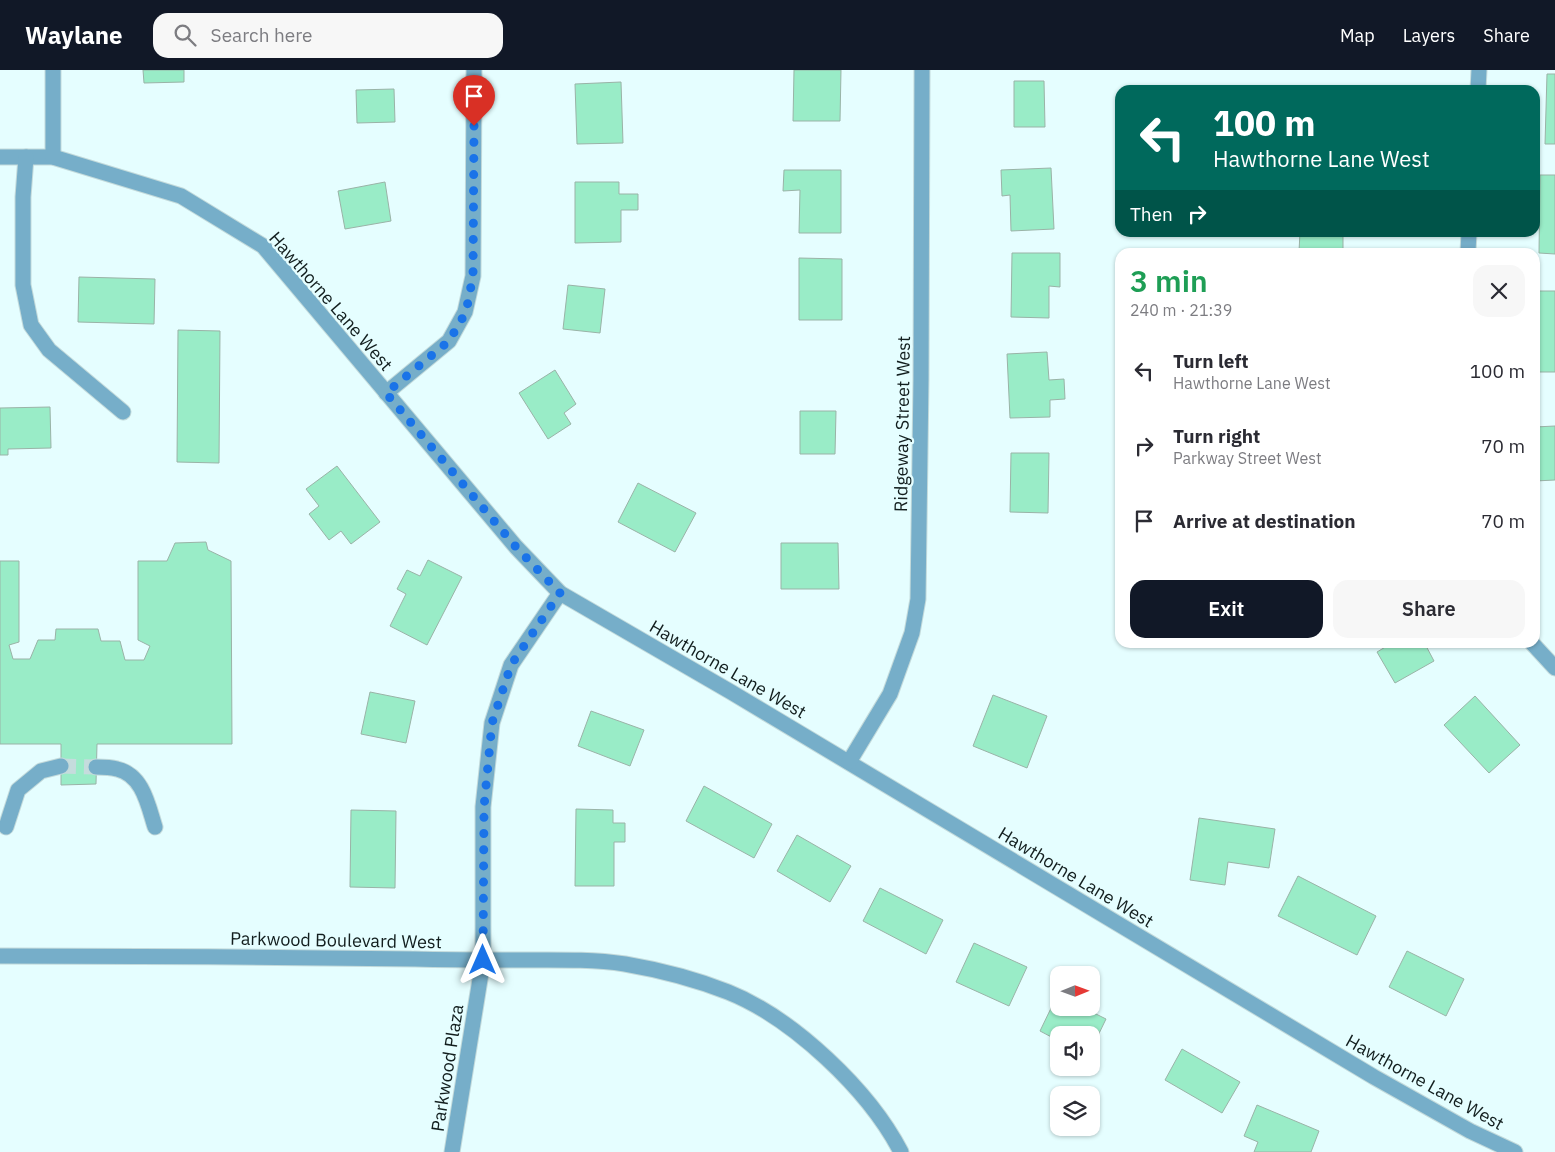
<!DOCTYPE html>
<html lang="en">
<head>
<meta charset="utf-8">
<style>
	body { margin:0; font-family:"IBM Plex Sans",sans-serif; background:#f7f7f7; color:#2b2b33; height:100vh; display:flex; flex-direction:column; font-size:19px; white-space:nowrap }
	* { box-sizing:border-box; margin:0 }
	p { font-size:16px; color:#7c7c81 }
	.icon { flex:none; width:28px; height:28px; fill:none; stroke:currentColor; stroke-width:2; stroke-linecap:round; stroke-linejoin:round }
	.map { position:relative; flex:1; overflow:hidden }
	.details { position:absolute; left:1115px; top:178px; width:425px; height:400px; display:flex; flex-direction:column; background:#fff; border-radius:15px; box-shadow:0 1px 4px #0004 }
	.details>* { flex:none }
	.top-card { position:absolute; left:1115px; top:15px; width:425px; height:152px; border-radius:15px; box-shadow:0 1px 4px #0004; background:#00695c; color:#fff; overflow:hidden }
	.needle { width:32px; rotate:89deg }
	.buttons { position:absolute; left:1050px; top:896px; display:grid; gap:10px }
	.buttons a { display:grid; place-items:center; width:50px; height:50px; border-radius:10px; background:#fff; box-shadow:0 1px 4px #0004; font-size:25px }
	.pin { position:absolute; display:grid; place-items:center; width:42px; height:42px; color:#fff; margin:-51px -21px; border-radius:50% 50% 50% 0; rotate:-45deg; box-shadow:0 0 5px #0007 }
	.pin .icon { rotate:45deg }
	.me { position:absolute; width:55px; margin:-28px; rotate:0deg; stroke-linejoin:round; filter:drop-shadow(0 0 4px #0008) }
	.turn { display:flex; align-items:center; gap:18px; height:105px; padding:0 15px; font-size:22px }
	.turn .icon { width:65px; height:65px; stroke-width:2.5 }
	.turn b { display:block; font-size:35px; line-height:42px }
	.then { display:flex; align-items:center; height:48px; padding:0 15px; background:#0003; gap:10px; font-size:19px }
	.round { display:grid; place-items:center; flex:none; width:52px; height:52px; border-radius:15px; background:#f7f7f7 }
	.headline { display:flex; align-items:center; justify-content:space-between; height:85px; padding:0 15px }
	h1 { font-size:30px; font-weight:600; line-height:38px; color:#1e9e55 }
	.action { display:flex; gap:10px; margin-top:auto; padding:10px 15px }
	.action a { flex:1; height:58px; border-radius:15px; background:#111827; color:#fff; font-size:20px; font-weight:600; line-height:58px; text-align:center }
	.action a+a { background:#f7f7f7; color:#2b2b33 }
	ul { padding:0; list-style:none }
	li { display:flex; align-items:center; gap:15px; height:75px; padding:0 15px }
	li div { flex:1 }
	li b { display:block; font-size:19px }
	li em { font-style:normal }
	header { display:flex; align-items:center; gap:30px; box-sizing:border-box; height:70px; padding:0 25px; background:#111827; color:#fff }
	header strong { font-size:24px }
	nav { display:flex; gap:28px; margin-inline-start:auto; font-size:18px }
	.search { width:350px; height:45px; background:#f7f7f7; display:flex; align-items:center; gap:12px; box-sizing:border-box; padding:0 18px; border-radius:15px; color:#7c7c81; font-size:19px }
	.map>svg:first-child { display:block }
	.building { fill:#99ecc7; stroke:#9ab3a7 }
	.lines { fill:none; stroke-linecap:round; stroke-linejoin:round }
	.minor-tunnel { stroke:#c5dcdd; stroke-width:15; stroke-dasharray:15 8; stroke-linecap:butt }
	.minor-casing { stroke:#c3dadb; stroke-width:17 }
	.minor { stroke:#76aec9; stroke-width:15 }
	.route { stroke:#1a73e8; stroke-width:9; stroke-dasharray:0 16.2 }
	.labels { text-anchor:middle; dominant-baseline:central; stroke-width:4.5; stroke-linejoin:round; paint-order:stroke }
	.street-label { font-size:18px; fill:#121e1e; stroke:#e5feff }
</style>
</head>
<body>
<header>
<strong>Waylane</strong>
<div class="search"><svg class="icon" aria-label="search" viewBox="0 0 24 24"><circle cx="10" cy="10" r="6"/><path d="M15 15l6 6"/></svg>Search here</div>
<nav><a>Map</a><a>Layers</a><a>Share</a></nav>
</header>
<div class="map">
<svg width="1555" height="1082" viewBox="0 0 1555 1082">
	<rect width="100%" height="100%" fill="#e5feff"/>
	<g class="building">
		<path d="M143,0H184V12L144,13Z"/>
		<path d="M794,0H841L840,51H793Z"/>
		<path d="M1547,4H1555V74H1545Z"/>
		<path d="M1014,11H1044L1045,57H1014Z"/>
		<path d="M621,12L623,73L577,74L575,14Z"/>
		<path d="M394,19L395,52L357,53L356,20Z"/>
		<path d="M1051,98L1054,159L1011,161L1010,125L1002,126L1001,100Z"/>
		<path d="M784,100H841V163H799L800,120L783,121Z"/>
		<path d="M1540,105H1555V184L1539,183Z"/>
		<path d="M385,112L391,151L345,159L338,121Z"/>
		<path d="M575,112H619V124H638V140H621V172L575,173Z"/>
		<path d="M1300,162H1343V182H1299Z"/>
		<path d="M1012,183H1060V217L1049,216V248L1011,247Z"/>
		<path d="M799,188L842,189V250H799Z"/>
		<path d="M79,207L155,209L154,254L78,252Z"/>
		<path d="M568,215L605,219L600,263L563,259Z"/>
		<rect x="1535" y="221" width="20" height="81"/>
		<path d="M178,260L220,261L219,393L177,392Z"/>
		<path d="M1047,282L1049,310L1064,309L1065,329L1050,330V347L1010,348L1007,284Z"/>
		<path d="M555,300L576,334L564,343L571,354L548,369L519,323Z"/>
		<path d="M50,337L51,378L8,379V385H0V338Z"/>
		<path d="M800,341H836L835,384H800Z"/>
		<path d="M1555,356V410L1535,411V357Z"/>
		<path d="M1011,383H1049L1048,443L1010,442Z"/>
		<path d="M337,396L380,452L351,474L341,461L329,470L309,444L319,436L306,419Z"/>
		<path d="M638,413L696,443L675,482L618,452Z"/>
		<path d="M206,472L208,480L231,491L232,674H97L96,714L61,715V674H0V491H19V572L9,575L13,589H30L38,570H55L56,559H98L101,571H120L125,590H144L150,576L138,570V491H167L175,473Z"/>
		<path d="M781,473H838L839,519H781Z"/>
		<path d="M428,490L462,507L427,575L390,556L406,524L397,519L407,500L420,506Z"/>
		<path d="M1384,572H1424L1434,591L1395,613L1377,582L1387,576Z"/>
		<path d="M370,622L415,631L406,673L361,664Z"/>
		<path d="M993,625L1047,646L1027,698L973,676Z"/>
		<path d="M1475,626L1520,675L1489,703L1444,655Z"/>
		<path d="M591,641L644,660L630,696L578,676Z"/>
		<path d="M704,716L772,754L754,788L686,751Z"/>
		<path d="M576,739L613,740V753H625V772H614V816H575Z"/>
		<path d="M351,740L396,741L395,818L350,817Z"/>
		<path d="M1199,748L1275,759L1269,798L1228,792L1225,815L1190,810Z"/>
		<path d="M797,765L851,796L830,832L777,801Z"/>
		<path d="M1298,806L1376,846L1357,885L1278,846Z"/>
		<path d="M880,818L943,850L926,884L863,851Z"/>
		<path d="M974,873L1027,897L1009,936L956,912Z"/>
		<path d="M1407,881L1464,909L1446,946L1389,917Z"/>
		<path d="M1054,932L1059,934V938H1084L1106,949L1091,980V965H1059V971L1040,961Z"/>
		<path d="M1182,979L1240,1012L1222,1043L1165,1010Z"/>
		<path d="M1257,1035L1319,1061L1311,1082H1254L1258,1072L1244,1066Z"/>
	</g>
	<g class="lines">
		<path class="minor-tunnel" d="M61,696L96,697"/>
		<g class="minor-casing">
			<g id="minor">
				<path d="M1478,20L1479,0"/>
				<path d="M0,87H53L181,126L263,176L516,477L560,523L731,622L1374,1007L1470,1061L1515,1082"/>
				<path d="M26,87L23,127V215L31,255L49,280L123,342"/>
				<path d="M53,87V0"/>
				<path d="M1468,182L1469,162"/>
				<path d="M386,323L449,271L465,242L473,206L474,0"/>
				<path d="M1531,572L1555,598"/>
				<path d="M849,692L890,624L912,563L918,529L921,309L922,0"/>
				<path d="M96,697C103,697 110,697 117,699C143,705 148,735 155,757"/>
				<path d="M6,757L18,720L41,701L61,696"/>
				<path d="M0,886C138,886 277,887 415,889C451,890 487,890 522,890C556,890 591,889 625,894C660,900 695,909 728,922C793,948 869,1020 901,1082"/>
				<path d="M452,1082L483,891V737L492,653L511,595L560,523"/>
			</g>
		</g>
		<use href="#minor" class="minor"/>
	</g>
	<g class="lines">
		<path class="route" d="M474,56L473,206L466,242L449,271L386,323L516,477L560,523L511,595L492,653L484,737L483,890"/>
	</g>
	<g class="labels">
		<g class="street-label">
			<text transform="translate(331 231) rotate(49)">Hawthorne Lane West</text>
			<text transform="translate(902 354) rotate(-89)">Ridgeway Street West</text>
			<text transform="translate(728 599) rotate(30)">Hawthorne Lane West</text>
			<text transform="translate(1076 807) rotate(31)">Hawthorne Lane West</text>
			<text transform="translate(336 870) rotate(1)">Parkwood Boulevard West</text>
			<text transform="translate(447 998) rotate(-81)">Parkwood Plaza</text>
			<text transform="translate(1425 1012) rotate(29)">Hawthorne Lane West</text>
		</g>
	</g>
</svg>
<div class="buttons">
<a><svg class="needle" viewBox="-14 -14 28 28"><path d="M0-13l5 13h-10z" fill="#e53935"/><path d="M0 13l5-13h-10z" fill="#7c7c81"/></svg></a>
<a><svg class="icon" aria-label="sound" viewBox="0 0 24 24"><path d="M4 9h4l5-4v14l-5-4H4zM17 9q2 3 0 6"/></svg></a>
<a><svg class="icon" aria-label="layers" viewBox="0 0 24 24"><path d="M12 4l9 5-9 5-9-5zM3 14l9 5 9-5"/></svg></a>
</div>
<div class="pin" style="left:474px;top:56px;background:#d93025"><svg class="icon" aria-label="arrive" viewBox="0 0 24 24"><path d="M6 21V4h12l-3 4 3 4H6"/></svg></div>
<svg class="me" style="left:483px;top:890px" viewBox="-20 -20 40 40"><path d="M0-17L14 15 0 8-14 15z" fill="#1a73e8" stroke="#fff" stroke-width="4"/></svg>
<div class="top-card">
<div class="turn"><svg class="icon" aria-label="left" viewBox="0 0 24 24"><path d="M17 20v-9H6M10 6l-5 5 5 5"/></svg><div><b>100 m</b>Hawthorne Lane West</div></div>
<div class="then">Then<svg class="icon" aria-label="right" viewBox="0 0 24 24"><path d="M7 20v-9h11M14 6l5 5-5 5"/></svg></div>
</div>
<section class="details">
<div class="headline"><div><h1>3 min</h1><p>240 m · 21:39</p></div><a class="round"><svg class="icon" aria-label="close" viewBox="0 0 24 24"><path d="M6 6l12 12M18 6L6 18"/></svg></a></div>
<ul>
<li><svg class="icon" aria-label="left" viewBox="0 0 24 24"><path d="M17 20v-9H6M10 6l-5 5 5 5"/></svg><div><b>Turn left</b><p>Hawthorne Lane West</p></div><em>100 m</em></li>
<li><svg class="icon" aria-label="right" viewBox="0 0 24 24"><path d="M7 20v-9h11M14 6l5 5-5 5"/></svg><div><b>Turn right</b><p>Parkway Street West</p></div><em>70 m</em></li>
<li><svg class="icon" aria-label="arrive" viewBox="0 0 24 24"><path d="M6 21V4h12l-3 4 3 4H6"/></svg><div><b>Arrive at destination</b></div><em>70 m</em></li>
</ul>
<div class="action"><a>Exit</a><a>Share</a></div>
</section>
</div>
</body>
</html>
